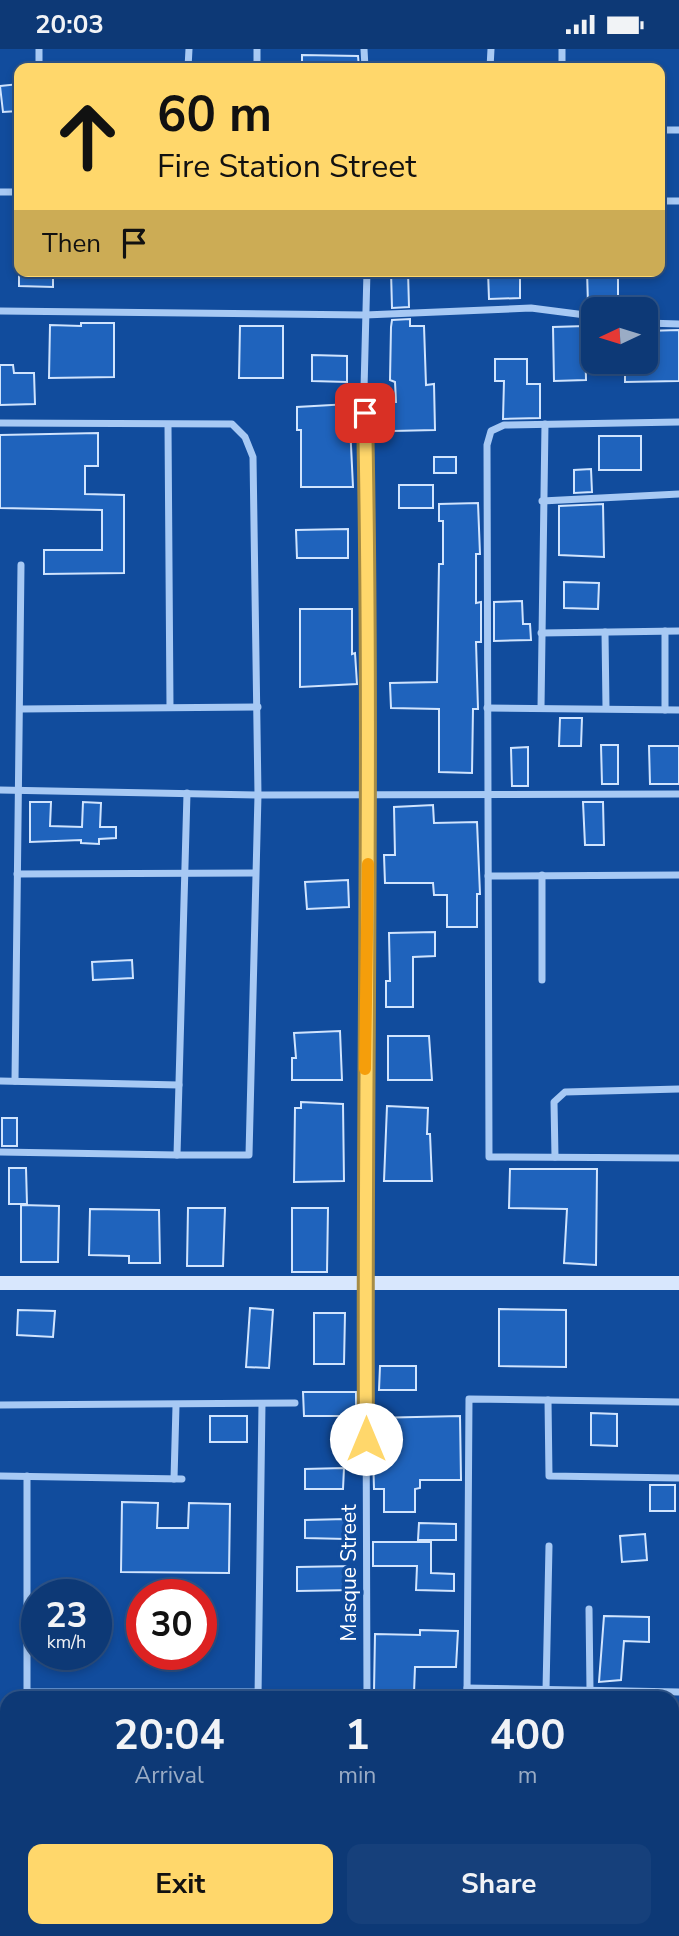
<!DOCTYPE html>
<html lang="en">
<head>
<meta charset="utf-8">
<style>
	body { margin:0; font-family:"Nunito Sans",sans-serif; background:#16407b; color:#f1f3f6; height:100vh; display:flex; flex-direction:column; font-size:26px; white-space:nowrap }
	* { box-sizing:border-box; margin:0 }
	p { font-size:23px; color:#9aacc5 }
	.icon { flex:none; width:38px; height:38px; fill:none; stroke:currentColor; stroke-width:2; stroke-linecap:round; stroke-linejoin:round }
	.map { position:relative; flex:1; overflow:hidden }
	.side { position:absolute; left:0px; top:1642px; width:679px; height:247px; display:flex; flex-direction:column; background:#0d3976; border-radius:21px 21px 0 0; box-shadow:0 4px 10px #0003,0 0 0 2px #2d5388 }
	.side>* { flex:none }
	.hud { position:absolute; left:14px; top:14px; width:651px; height:214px; border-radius:14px; box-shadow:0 4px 10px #0003,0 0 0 2px #2d5388; background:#ffd76b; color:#111; overflow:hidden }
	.needle { width:46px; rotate:266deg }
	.fabs { position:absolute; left:581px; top:248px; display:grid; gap:14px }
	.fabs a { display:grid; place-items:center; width:77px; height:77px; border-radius:14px; background:#0d3976; box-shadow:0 4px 10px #0003,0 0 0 2px #2d5388; font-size:35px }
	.speed { position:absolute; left:21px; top:1530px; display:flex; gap:14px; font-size:35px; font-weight:700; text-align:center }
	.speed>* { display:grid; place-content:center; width:91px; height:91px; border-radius:50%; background:#0d3976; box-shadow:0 4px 10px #0003,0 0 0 2px #2d5388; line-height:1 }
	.speed small { font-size:18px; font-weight:400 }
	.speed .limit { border:10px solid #d22; background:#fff; color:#111 }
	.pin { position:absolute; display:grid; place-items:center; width:60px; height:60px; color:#fff; margin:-30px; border-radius:14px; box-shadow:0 4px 10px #0006 }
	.me { position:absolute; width:77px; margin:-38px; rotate:0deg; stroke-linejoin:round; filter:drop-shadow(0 0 5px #0008) }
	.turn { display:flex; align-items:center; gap:24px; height:147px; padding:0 28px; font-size:32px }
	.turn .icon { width:91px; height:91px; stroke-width:2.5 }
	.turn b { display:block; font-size:49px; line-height:60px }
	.then { display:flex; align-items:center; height:66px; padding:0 28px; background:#0003; gap:14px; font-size:26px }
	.eta { display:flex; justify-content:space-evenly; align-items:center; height:119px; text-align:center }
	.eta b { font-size:42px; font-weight:700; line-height:49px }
	.cta { display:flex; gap:14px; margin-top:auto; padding:14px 28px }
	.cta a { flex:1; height:80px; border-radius:14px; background:#ffd76b; color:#111; font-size:28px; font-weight:700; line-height:80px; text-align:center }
	.cta a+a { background:#16407b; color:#f1f3f6 }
	.status { display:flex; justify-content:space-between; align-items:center; height:49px; padding:0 35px; background:#0d3976; direction:ltr }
	.status svg { height:19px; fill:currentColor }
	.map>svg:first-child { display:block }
	.building { fill:#1f63bc; stroke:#d0e4fe; stroke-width:2 }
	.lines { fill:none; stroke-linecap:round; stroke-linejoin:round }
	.street { stroke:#a7c9f4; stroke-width:7 }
	.secondary { stroke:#d8e7fd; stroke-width:14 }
	.route-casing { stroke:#a68c46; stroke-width:18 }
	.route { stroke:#ffd76b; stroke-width:12 }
	.slow { stroke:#f59e0b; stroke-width:12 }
	.labels { text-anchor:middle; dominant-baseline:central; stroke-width:7; stroke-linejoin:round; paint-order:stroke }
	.street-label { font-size:21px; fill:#fff; stroke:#114c9d }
</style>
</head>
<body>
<div class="status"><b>20:03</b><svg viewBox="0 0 49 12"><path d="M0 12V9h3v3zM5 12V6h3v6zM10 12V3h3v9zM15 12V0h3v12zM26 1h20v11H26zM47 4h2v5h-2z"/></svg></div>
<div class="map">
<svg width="679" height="1887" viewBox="0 0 679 1887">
	<rect width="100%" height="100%" fill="#114c9d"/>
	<g class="building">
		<path d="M302,6L358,7L359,19H302Z"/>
		<path d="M19,35V62L3,63L0,37Z"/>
		<path d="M19,222H53V238L19,237Z"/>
		<path d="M391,222H408L409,258L392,259Z"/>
		<path d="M488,222H520V249L489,250Z"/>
		<path d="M587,222H618V254L588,255Z"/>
		<path d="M410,270V277H424L426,336L434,335L435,381L392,382L391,353H396L395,333L390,331L391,278L392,271Z"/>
		<path d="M81,274H114V328L49,329L50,276L81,277Z"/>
		<path d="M240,277H283V329H239Z"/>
		<path d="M585,277L586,331L554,332L553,278Z"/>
		<path d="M679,281V332L625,333V313H646V282Z"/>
		<path d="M312,306L347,307V333L312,332Z"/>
		<path d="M495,310H527V335H540V369L503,370L504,332H495Z"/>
		<path d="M0,316H13L14,324H34L35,355L0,356Z"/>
		<path d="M349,355L353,438H301V381H297V358Z"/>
		<path d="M98,384V417H85V445L124,446V524L44,525V501H102V461L0,459V386Z"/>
		<rect x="599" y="387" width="42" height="34"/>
		<rect x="434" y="408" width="22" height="16"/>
		<path d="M591,420L592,443L574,444V421Z"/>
		<rect x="399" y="436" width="34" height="23"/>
		<path d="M478,454L480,505H476V554L481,553V593H476L478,660H473L472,724L439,723V660L391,659L390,634L437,633L439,515H443V472H439V455Z"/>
		<path d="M603,455L604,508L559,506V457Z"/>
		<path d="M348,480V509H297L296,481Z"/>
		<path d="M564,533L599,534L598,560L564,559Z"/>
		<path d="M522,552L523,575H530L531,591L494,592V553Z"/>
		<path d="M300,560H352V605L355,604L357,635L300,638Z"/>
		<path d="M560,669H582L581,697H559Z"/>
		<path d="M601,696H618V735H602Z"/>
		<path d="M649,697H679V735H650Z"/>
		<path d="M528,698V737H512L511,699Z"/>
		<path d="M30,753H51L50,777L82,778L83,753L101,754L100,778H116V789L99,790V795L81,794V791L30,793Z"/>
		<path d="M583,753H603L604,796H585Z"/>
		<path d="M433,756L434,774L477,773L480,845H477V878H447V846H434L433,834H385L384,806H395L394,758Z"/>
		<path d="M348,831L349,858L307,860L305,833Z"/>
		<path d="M435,883V907L413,908V958H386V932H390L389,884Z"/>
		<path d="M132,911L133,929L93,931L92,913Z"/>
		<path d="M340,982L342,1031H292V1009H296L294,984Z"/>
		<path d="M388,987H429L432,1031H388Z"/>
		<path d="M301,1053L343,1055L344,1132L294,1133L295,1059H301Z"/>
		<path d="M387,1057L428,1059L427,1085H430L432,1132H384Z"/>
		<rect x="2" y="1069" width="15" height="28"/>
		<path d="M9,1119H26L27,1155H9Z"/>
		<path d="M510,1120H597L596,1216L564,1214L567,1160L509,1159Z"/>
		<path d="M21,1156L59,1157L58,1213H21Z"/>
		<path d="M188,1159H225L223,1217H187Z"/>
		<path d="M292,1159H328L327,1223H292Z"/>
		<path d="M90,1160L159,1161L160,1214H129V1207L89,1206Z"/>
		<path d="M250,1259L273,1261L269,1319L246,1318Z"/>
		<path d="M499,1260L566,1261V1318L499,1317Z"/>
		<path d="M18,1261L55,1262L53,1288L17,1286Z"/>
		<path d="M314,1264H345L344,1315H314Z"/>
		<path d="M380,1317H416V1341H379Z"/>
		<path d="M303,1343H356V1367H304Z"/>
		<path d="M591,1364L617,1365V1397L591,1396Z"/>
		<rect x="210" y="1367" width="37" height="26"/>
		<path d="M460,1367L461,1431H420V1439L415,1440V1463H384V1440H374L372,1369Z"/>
		<path d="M344,1419L343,1440H305V1420Z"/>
		<rect x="650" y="1436" width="25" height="26"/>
		<path d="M122,1453L158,1454L157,1479H188L189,1454L230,1455L229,1524L121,1523Z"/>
		<path d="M346,1470V1490L305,1489V1471Z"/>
		<path d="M419,1474L456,1475V1491H418Z"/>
		<path d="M645,1485L647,1511L622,1513L620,1487Z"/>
		<path d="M373,1493H431V1524L454,1525V1542L416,1541L417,1517H373Z"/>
		<path d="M355,1517V1541L297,1542V1518Z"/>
		<path d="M604,1567L649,1568V1593L624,1592L621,1631L599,1633Z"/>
		<path d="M420,1581L458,1582L456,1618H415L414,1644L374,1643L375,1585L420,1586Z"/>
	</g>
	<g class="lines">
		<g class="street">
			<path d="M364,0L365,19"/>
			<path d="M562,0V19"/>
			<path d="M39,19V0"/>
			<path d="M188,19L189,0"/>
			<path d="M257,19V0"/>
			<path d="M490,19L491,0"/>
			<path d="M660,81H679"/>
			<path d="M0,143H19"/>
			<path d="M660,152H679"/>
			<path d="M0,262L365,266L531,259L593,267"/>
			<path d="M646,274L679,275"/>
			<path d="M679,373L504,376L491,382L487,396L489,1108L679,1109"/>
			<path d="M0,374L232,375L245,388L253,408L258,746L249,1106H177L187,744"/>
			<path d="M168,376L170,658"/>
			<path d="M542,452L679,445"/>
			<path d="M665,582V661"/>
			<path d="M605,583L606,659"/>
			<path d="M541,584L679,582"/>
			<path d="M487,659L679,661"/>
			<path d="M541,659L545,375"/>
			<path d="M21,660L258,658"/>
			<path d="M0,741L258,746L679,745"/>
			<path d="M17,825L255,824"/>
			<path d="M488,827L679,826"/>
			<path d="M542,931V826"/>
			<path d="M0,1032L179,1036"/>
			<path d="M15,1032L21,516"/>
			<path d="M0,1103L177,1106"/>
			<path d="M555,1108L554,1053L565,1043L679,1040"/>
			<path d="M548,1351L549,1427L679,1429"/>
			<path d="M0,1356L295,1354"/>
			<path d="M0,1427L182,1430"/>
			<path d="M174,1430L176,1357"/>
			<path d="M589,1560L590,1641"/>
			<path d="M467,1639L679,1643"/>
			<path d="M546,1641L549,1497"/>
			<path d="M27,1643H258"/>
			<path d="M27,1648V1427"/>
			<path d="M258,1648L262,1355"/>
			<path d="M367,1648L365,1038L370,617L364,340L367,222"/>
			<path d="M467,1648L469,1350L679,1353"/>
			<path d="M672,1717H679"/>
			<path d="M0,1718H7"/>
			<path d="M76,1881V1887"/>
			<path d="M258,1881V1887"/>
			<path d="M24,1887V1881"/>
			<path d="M121,1887L125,1881"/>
			<path d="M182,1887V1881"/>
			<path d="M362,1887L363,1881"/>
			<path d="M465,1887V1881"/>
			<path d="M587,1887L593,1881"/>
		</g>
		<path class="secondary" d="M0,1234H679"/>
	</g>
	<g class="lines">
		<g class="route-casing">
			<path id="route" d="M365,364C372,706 364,1048 366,1390"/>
		</g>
		<use href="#route" class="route"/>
		<path class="slow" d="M365,1020L368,815"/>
	</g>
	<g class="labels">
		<g class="street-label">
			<text transform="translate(349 1524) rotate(-90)">Masque Street</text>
		</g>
	</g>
</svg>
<div class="fabs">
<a><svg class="needle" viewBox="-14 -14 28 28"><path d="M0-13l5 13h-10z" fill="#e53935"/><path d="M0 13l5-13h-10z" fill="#9aacc5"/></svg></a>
</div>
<div class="speed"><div>23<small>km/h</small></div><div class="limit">30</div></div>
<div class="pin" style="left:365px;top:364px;background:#d93025"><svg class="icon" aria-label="arrive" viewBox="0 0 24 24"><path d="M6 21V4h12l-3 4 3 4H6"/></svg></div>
<svg class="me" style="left:366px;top:1390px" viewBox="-20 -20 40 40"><circle r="19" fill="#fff"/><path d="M0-13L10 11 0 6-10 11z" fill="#ffd76b"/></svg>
<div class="hud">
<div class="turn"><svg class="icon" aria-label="ahead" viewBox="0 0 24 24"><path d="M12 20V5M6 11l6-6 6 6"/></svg><div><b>60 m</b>Fire Station Street</div></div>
<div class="then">Then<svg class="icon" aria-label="arrive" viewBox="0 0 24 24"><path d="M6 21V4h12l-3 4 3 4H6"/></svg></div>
</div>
<section class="side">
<div class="eta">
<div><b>20:04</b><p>Arrival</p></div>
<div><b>1</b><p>min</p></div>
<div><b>400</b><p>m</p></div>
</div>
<div class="cta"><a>Exit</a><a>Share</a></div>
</section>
</div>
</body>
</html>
